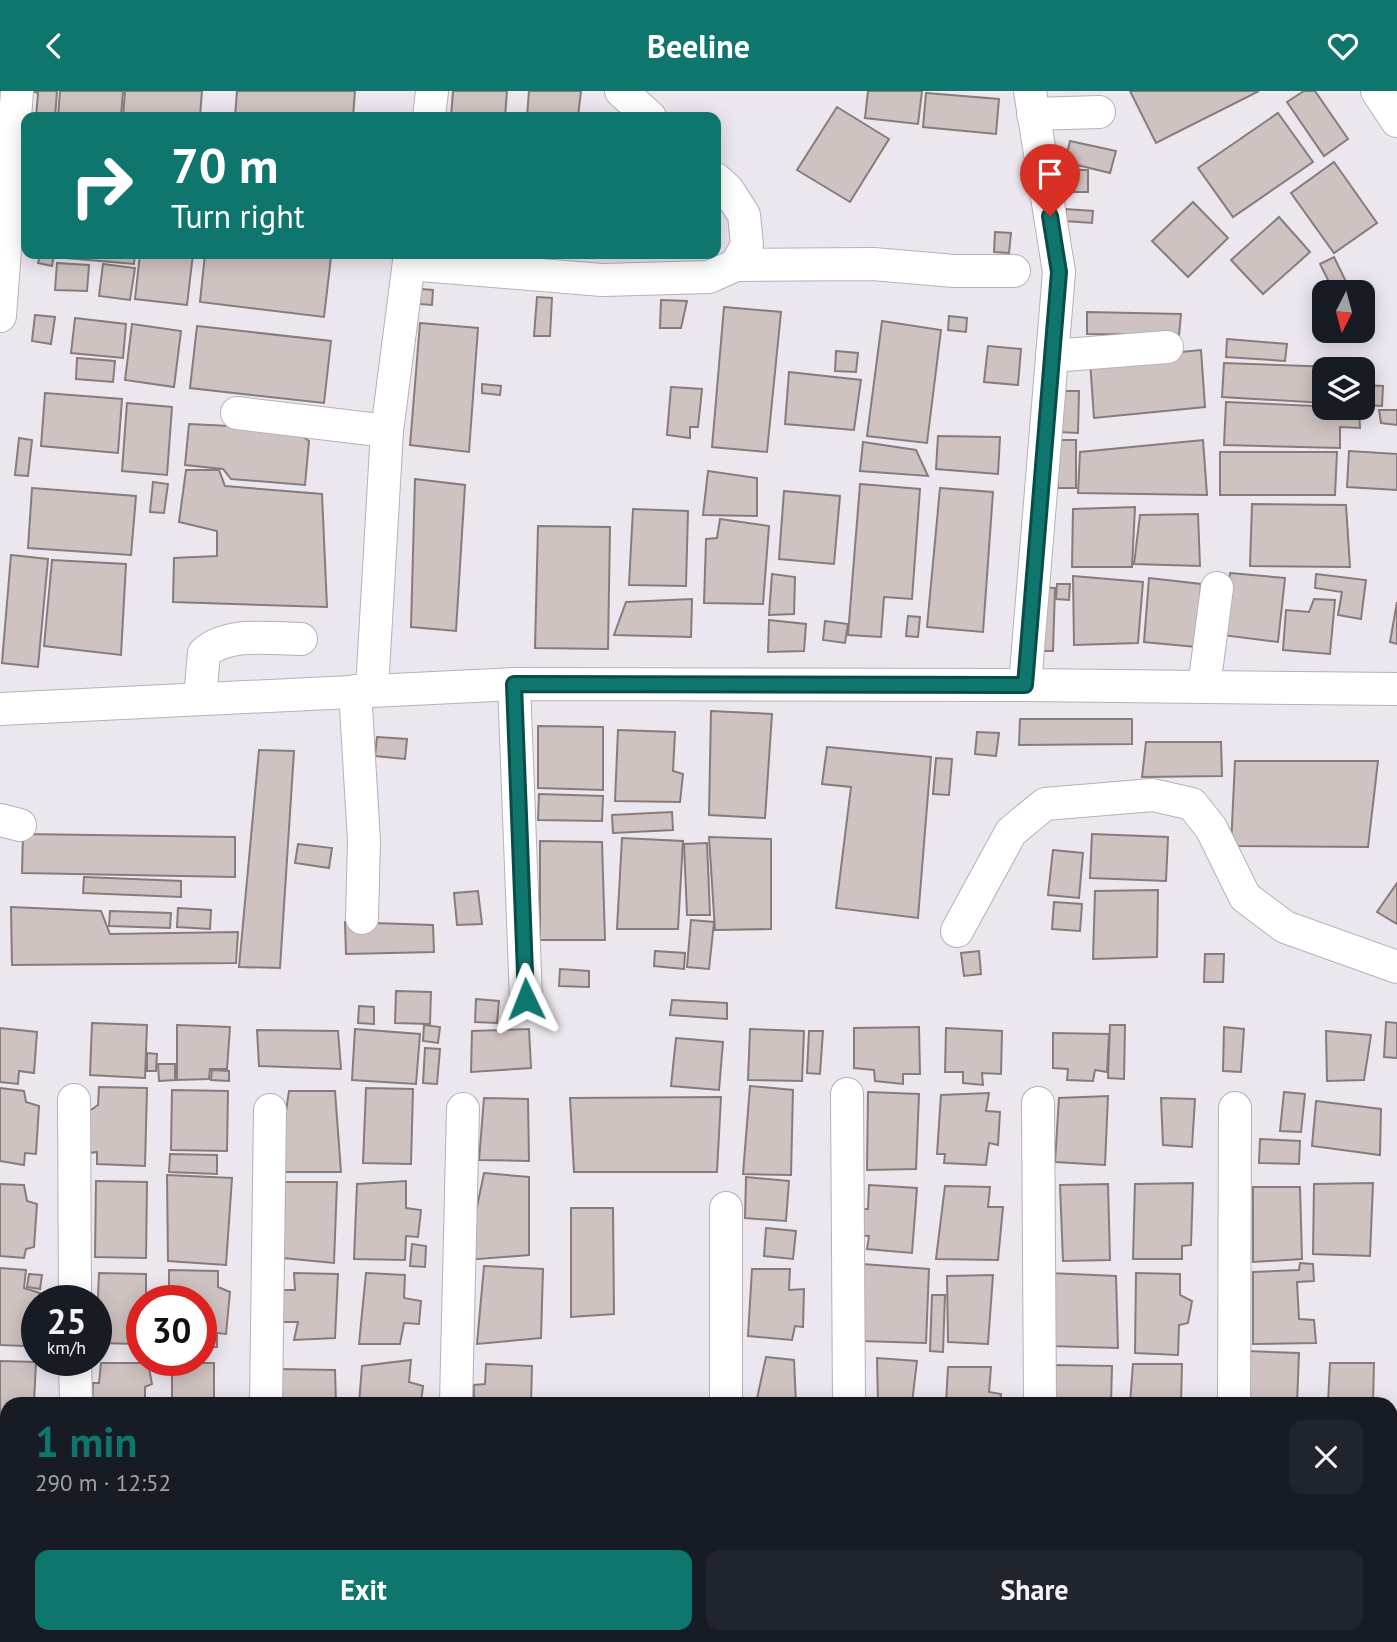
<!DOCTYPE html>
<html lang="en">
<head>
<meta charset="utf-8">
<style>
	body { margin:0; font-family:"PT Sans",sans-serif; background:#20242c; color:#f1f3f6; height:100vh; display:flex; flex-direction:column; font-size:26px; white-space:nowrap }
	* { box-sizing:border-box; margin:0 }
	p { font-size:23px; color:#9ea1a6 }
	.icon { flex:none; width:38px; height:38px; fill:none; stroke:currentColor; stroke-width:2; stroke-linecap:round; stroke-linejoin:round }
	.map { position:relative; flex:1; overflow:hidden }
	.sheet { position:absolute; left:0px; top:1306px; width:1398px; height:247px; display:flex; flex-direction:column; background:#171b24; border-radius:21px 21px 0 0; box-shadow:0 4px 18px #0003 }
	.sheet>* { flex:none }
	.guide { position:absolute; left:21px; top:21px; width:700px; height:147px; border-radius:14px; box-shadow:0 4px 18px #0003; background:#0f766e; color:#fff; overflow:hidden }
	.needle { width:46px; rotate:186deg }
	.tools { position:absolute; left:1312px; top:189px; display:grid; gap:14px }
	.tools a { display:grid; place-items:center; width:63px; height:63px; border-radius:14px; background:#171b24; box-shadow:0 4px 18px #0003; font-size:35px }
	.speed { position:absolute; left:21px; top:1194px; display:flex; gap:14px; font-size:35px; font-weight:700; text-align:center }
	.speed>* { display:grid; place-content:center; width:91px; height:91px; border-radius:50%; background:#171b24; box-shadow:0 4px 18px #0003; line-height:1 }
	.speed small { font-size:18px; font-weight:400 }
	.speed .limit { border:10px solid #d22; background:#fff; color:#111 }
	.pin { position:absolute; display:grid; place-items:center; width:60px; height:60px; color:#fff; margin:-72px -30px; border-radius:50% 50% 50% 0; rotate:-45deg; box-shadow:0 0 7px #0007 }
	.pin .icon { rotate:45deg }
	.me { position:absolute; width:77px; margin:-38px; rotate:358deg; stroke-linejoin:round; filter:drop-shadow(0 0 5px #0008) }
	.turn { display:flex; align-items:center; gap:24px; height:147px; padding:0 35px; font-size:32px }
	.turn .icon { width:91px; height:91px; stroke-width:2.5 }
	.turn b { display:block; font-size:49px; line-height:60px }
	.round { display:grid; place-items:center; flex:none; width:74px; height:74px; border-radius:14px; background:#20242c }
	.summary { display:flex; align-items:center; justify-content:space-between; height:119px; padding:0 35px }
	h1 { font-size:42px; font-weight:700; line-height:52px; color:#0f766e }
	.cta { display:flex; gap:14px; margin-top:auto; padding:14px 35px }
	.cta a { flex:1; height:80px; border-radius:14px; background:#0f766e; color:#fff; font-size:28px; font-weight:700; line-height:80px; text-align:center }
	.cta a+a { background:#20242c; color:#f1f3f6 }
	header { display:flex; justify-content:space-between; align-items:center; height:91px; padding:0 35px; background:#0f766e; color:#fff; font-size:32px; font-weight:700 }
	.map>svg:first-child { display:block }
	.building { fill:#cfc3c1; stroke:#877c7b; stroke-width:2 }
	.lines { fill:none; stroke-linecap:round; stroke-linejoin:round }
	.minor-casing { stroke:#b6b0b8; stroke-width:34 }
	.minor { stroke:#fff; stroke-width:32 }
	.route-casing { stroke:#0a4d48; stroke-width:18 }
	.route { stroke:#0f766e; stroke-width:12 }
</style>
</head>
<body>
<header><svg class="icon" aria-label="back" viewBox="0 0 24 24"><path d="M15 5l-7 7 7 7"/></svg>Beeline<svg class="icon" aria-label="heart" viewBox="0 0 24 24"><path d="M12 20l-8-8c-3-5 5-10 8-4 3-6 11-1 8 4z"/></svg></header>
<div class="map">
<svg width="1397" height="1551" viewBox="0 0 1397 1551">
	<rect width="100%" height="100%" fill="#ece6ef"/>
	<g class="building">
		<path d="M32,0H57L55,26H36L38,2Z"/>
		<path d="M60,0H123L121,26H58Z"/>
		<path d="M125,0H202L200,26H123Z"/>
		<path d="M237,0H355L353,26H235Z"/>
		<path d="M453,0H507L505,26H451Z"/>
		<path d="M529,0H581L578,26H527Z"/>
		<path d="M868,0H922L918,33L865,27Z"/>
		<path d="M1130,0H1259L1156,52Z"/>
		<path d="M1304,0H1315L1348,48L1324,65L1287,11Z"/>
		<path d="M926,2L999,8L996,43L923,36Z"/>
		<path d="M837,16L889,48L850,111L797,79Z"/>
		<path d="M1278,22L1313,71L1233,126L1198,77Z"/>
		<path d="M1070,50L1116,60L1110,82L1065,71Z"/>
		<path d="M1334,71L1377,132L1334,162L1291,102Z"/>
		<rect x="1064" y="79" width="24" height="22"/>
		<path d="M1193,111L1228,147L1188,186L1152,150Z"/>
		<path d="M1066,118L1093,120L1092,132L1065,130Z"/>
		<path d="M1279,126L1310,161L1263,203L1231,169Z"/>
		<path d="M995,141L1011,142L1009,162L994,161Z"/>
		<path d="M40,163H54L52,175L38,172Z"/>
		<path d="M66,163H135L134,173L66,167Z"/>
		<path d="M140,163H193L187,214L135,208Z"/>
		<path d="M205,163H307L331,166L324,226L200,211Z"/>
		<path d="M1334,166L1351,201H1334L1320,173Z"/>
		<path d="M57,172L89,174L87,200L55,199Z"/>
		<path d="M103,173L135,177L130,209L99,205Z"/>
		<path d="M409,197L433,199L432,214L408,212Z"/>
		<path d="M537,206L552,207L550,245H534Z"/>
		<path d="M661,209L687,210L681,237H660Z"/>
		<path d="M724,216L781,221L767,361L712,356Z"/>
		<path d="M1087,221L1181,223L1179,244L1087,243Z"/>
		<path d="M35,224L55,226L51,253L32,250Z"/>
		<path d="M949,225L967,227L966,241L948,239Z"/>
		<path d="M75,227L126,233L123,267L71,262Z"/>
		<path d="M882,230L941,239L927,352L867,345Z"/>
		<path d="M420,232L478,237L469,361L410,354Z"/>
		<path d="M132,233L181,240L174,296L125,289Z"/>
		<path d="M197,235L331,250L324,312L190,297Z"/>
		<path d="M1227,248L1287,253L1285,270L1226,266Z"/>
		<path d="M988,255L1021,258L1018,294L984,291Z"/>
		<path d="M1201,259L1205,316L1094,327L1090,270Z"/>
		<path d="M836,260L858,262L856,281L835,280Z"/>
		<path d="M77,267L115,270L113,291L76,288Z"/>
		<path d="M1224,272L1365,277L1364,294L1383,295L1382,315L1363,314V278H1325V312L1222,306Z"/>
		<path d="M789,281L861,289L854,339L785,333Z"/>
		<path d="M482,293L501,295L500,304L482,302Z"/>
		<path d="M671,296L702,298L698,336H690V347L667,344Z"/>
		<path d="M1061,300H1079L1078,342L1059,341Z"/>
		<path d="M45,302L122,308L118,362L41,355Z"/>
		<path d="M1226,311L1359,317L1360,337L1340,336V357L1224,354Z"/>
		<path d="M127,312L172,316L167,384L122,380Z"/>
		<path d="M1379,319H1397V334L1381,332Z"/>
		<path d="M189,333L292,338L309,350L305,394L231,388L223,378L185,374Z"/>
		<path d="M938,345L1000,346L998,383L936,378Z"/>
		<path d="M19,347L32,349L28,385L15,384Z"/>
		<rect x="1058" y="349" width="18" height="48"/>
		<path d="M1203,349L1207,404L1078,402L1080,361Z"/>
		<path d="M863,351L916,359L928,385L860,380Z"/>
		<path d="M1349,360L1397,363V399L1347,396Z"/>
		<path d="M1220,361H1337L1335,404H1220Z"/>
		<path d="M186,379H219L225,395L322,403L327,516L173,511L174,467L217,465V440L179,431Z"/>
		<path d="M708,380L757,387V425L703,424Z"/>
		<path d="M415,388L465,394L456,540L411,536Z"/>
		<path d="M153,391L168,393L164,422L150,421Z"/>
		<path d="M860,393L920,398L912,508L884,506L881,546L848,544Z"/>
		<path d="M32,397L136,405L131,464L28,457Z"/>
		<path d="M940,397L993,401L983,541L927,536Z"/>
		<path d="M784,400L840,405L834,473L779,468Z"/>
		<path d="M1252,413L1346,414L1350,476L1250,475Z"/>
		<path d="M1135,416L1132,476H1072L1073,418Z"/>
		<path d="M633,418L688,420L686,495L629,494Z"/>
		<path d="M1198,423L1200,475L1134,473L1140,424Z"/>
		<path d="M720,428L769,435L763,513L704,512L706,448L717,447Z"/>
		<path d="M538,435L610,436L608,558L535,557Z"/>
		<path d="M11,464L48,468L38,576L2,572Z"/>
		<path d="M52,469L126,473L121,564L44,555Z"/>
		<path d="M1230,482L1285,487L1278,551L1222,544Z"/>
		<path d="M772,483L795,486L794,523L769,524Z"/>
		<path d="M1316,483L1366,489L1361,528L1338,524L1342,501L1315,497Z"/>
		<path d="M1073,485L1143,491L1138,552L1074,554Z"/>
		<path d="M1149,487L1201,493L1196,556L1144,551Z"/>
		<path d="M1057,493H1070L1069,509L1056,508Z"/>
		<path d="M1035,496L1055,497L1053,560H1033Z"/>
		<path d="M692,508L691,546L614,544L626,511Z"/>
		<path d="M1314,508L1335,509L1330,563L1283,559L1286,519L1309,521Z"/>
		<path d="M1397,511V553L1390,551Z"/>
		<path d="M908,525L920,526L918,546L906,545Z"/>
		<path d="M769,529L806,533L804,560L768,561Z"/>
		<path d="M825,530L848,533L845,552L823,549Z"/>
		<path d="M711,620L772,623L765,727L709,724Z"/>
		<path d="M1020,628H1132V653L1019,654Z"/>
		<path d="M538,635L603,636V699L538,697Z"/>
		<path d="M618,639L675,641L673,680L683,683L680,711L615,710Z"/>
		<path d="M977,641L999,642L996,665L975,663Z"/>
		<path d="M377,646L407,648L405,668L375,665Z"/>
		<path d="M1146,651H1221L1222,685L1142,686Z"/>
		<path d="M827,656L931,666L918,827L836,817L851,696L822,693Z"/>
		<path d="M259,659L294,660L280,877L239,876Z"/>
		<path d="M936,667L952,668L949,704L933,703Z"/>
		<path d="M1235,670H1378L1368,756L1231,755Z"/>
		<path d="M539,703L603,705L602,730L538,729Z"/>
		<path d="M672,721L673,739L613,742L612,724Z"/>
		<path d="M23,743L235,746V786L22,782Z"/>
		<path d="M1092,743L1168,746L1166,790L1090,787Z"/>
		<path d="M709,746L771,748V838L715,839Z"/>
		<path d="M622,747L683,750L678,838H617Z"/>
		<path d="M540,750L602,751L605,849H540Z"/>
		<path d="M707,752L710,824H687L684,753Z"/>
		<path d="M298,753L332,757L329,777L295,772Z"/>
		<path d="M1053,759L1083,762L1079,807L1048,804Z"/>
		<path d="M84,786L181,790V806L83,802Z"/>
		<path d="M1397,792V833L1377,821Z"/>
		<path d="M1158,799L1157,866L1093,868L1095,800Z"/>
		<path d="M478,800L482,833L457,834L454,802Z"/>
		<path d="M1054,811L1082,813L1080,840L1052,838Z"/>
		<path d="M11,816L101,820L110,843L238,841L236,872L12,874Z"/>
		<path d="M178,817L211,819L210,838L177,836Z"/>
		<path d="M110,820L171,822L170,837L109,835Z"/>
		<path d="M691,829L714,831L709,878L687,876Z"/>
		<path d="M345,831L433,834L434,861L346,863Z"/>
		<path d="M655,860L685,862L684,878L654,875Z"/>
		<path d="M979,860L981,883L964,885L961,862Z"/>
		<path d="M1205,863H1224L1223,891H1204Z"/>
		<path d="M560,878L589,880V896L559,895Z"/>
		<path d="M396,900L431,901L430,933L395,932Z"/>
		<path d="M476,908L499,910L497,932L475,931Z"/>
		<path d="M672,909L727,912V928L670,924Z"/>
		<path d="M359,915L374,916V933L358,932Z"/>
		<path d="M1386,931L1397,932V967L1384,966Z"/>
		<path d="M92,932L147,934L145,987L90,984Z"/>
		<path d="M177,934L230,936L227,978H210L209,988L177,989Z"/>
		<path d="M424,934L440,936L438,952L423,950Z"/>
		<path d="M1110,934H1125L1124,988L1108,987Z"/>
		<path d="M919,936L920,983H903V993L875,990L874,979L854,977V937Z"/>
		<path d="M1224,936L1244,938L1241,981L1223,980Z"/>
		<path d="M0,937L37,941L34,982L19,980L18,993L0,991Z"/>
		<path d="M946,937L1002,940L1001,983L982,982L983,994L963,992V981H945Z"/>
		<path d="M355,938L420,943L416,993L352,989Z"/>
		<path d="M529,938L531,977L471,981L472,940Z"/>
		<path d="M750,938L804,940L802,990L748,989Z"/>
		<path d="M257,939L338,940L341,978L259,975Z"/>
		<path d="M809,940H823L820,983L807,982Z"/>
		<path d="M1326,940L1371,944L1364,989L1327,990Z"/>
		<path d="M1053,942L1109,943L1107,981L1095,979L1093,990L1067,989L1068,978L1053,977Z"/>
		<path d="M676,947L723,951L719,999L671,995Z"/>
		<path d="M425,957L440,958L437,993L423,992Z"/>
		<path d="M147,962L157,963L156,980H147Z"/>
		<path d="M158,973H175V989L159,990Z"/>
		<path d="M212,979L229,980V990L211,989Z"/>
		<path d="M750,995L793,999L791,1084L743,1083Z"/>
		<path d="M99,996L147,997L145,1075L97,1073V1061L89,1062L88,1021L98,1014Z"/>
		<path d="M0,997L24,1000L26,1011L39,1015L36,1063L25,1062L24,1074L0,1070Z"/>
		<path d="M366,997L413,998L411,1073L363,1072Z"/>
		<path d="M172,999L228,1000L227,1060L171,1059Z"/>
		<path d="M289,1000H335L341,1081H277Z"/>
		<path d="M868,1001L919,1003L916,1078L867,1079Z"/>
		<path d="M1284,1001L1305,1003L1301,1041L1280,1040Z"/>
		<path d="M989,1002L986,1020L1000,1021L998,1054L989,1052L986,1074L944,1072L945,1063H937L941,1004Z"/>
		<path d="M1108,1005L1105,1074L1055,1071L1059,1007Z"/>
		<path d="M721,1006L717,1081H574L570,1007Z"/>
		<path d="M484,1007L528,1008L529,1070L479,1069Z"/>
		<path d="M1161,1007L1195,1008L1192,1056L1163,1054Z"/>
		<path d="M1316,1010L1381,1018L1380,1064L1312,1055Z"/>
		<path d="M1260,1048L1300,1050L1299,1073L1259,1072Z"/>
		<path d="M170,1063L217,1064V1083L169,1081Z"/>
		<path d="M484,1082L529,1086V1164L466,1169Z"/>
		<path d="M167,1084L232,1087L226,1174L168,1170Z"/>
		<path d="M746,1086L789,1090L786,1130L745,1127Z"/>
		<path d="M96,1090L147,1091L146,1167L95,1166Z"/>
		<path d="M406,1090V1117L421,1119L418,1146L406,1145L405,1169L354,1168L357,1093Z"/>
		<path d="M285,1091H337L334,1172L283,1167Z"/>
		<path d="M1193,1092L1191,1154L1182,1155V1168H1133L1135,1093Z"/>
		<path d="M1373,1092L1370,1165L1313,1163L1314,1093Z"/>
		<path d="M0,1093L24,1094L27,1110L37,1113L34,1156L26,1158L24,1167L0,1165Z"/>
		<path d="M1108,1093L1110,1169L1063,1170L1060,1094Z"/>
		<path d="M869,1094L917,1097L912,1162L867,1158L869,1145L852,1144L853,1118H868Z"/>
		<path d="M945,1095L990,1096L988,1116H1003L998,1169L936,1168Z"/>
		<path d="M1253,1096H1300L1302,1168L1253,1171Z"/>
		<path d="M571,1117H613L614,1223L571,1226Z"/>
		<path d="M766,1137L796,1140L793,1168L764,1165Z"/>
		<path d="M412,1153L426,1155L425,1176L410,1175Z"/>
		<path d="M1300,1172L1313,1173L1314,1190L1297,1191L1299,1228L1314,1229L1316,1252L1253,1253V1181L1299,1179Z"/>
		<path d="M862,1173L929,1178L926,1252L860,1250Z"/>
		<path d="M484,1175L543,1178L541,1247L477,1253Z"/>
		<path d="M0,1177L26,1179L24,1197L40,1202L39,1209H37V1234L27,1233L24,1255L0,1254Z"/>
		<path d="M752,1178H790L789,1199L804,1198L803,1236L795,1235L792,1249L748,1245Z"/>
		<path d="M169,1179L218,1180V1196L230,1201L226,1243L217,1242V1256H201V1209H169Z"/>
		<path d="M99,1182L146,1183V1209H142V1253L96,1252Z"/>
		<path d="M294,1182L338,1183L335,1247L294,1249L298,1231H281L283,1199H295Z"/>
		<path d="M366,1182L405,1184L404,1207L421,1210L419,1233L404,1232L400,1253H359Z"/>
		<path d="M1049,1182L1116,1185L1118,1257L1049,1255Z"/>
		<path d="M1136,1182L1180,1183V1204L1192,1210L1188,1232L1179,1234L1178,1264L1135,1262Z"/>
		<path d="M29,1183L42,1184L40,1198L27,1196Z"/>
		<path d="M993,1184L988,1253L948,1251L947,1185Z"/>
		<path d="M932,1204H945L943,1261L930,1260Z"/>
		<path d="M29,1239L37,1240V1257H29Z"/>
		<path d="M1247,1260L1299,1262L1297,1312H1243Z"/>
		<path d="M766,1266L794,1269L796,1312H756Z"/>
		<path d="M877,1267L917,1270L912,1312H878Z"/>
		<path d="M411,1269L409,1291L423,1295L421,1312H359L362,1275Z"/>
		<path d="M0,1270L36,1271L34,1312H7V1345H0Z"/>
		<path d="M101,1272H148L152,1293L145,1296V1312H92L93,1292H99Z"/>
		<rect x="172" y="1272" width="42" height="40"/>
		<path d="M1330,1272H1374L1373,1312H1328Z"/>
		<path d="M486,1273L532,1275L531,1312H474V1294L485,1293Z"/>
		<path d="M1133,1273H1182L1181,1312H1130Z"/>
		<path d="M1053,1274L1112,1275L1111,1312H1052Z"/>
		<path d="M948,1276H991L989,1301L1001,1303L1000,1312H946Z"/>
		<path d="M279,1278L335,1279L336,1312H279Z"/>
		<path d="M0,1359L7,1360V1415H0Z"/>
		<rect x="0" y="1421" width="7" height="74"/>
	</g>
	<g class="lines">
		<g class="minor-casing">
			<g id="minor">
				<path d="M621,0L650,26"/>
				<path d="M1377,0L1397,30"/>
				<path d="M1033,23L1099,21"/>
				<path d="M429,26L432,0"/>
				<path d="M409,173L602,189L709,186L736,174L747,154L744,124L728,99L716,88"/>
				<path d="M736,174L873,173L954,180H1014"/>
				<path d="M0,225L17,0"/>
				<path d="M1052,265L1167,256"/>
				<path d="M237,322L387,340"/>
				<path d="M514,593L526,908"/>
				<path d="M1025,594L1059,181L1030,0"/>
				<path d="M1204,596L1217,497"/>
				<path d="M372,598L387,340L410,163"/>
				<path d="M355,600L364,750L362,827"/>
				<path d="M200,607L204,562C228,540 271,548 301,548"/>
				<path d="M0,618L514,593L1025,594L1397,598"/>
				<path d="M0,729L20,734"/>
				<path d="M957,840L1011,741L1045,713L1153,704L1192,713L1211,737L1245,806L1285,836L1397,876"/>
				<path d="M847,1003L849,1312"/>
				<path d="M74,1009L75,1209"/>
				<path d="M1038,1012L1040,1312"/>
				<path d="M726,1117V1312"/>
				<path d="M75,1269L76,1312"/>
				<path d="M266,1312L270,1019"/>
				<path d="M456,1312L463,1018"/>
				<path d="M1234,1312L1235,1017"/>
				<path d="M1391,1520H1397"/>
				<path d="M0,1532H7"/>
				<path d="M77,1545V1551"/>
				<path d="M262,1545V1551"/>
				<path d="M451,1545V1551"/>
				<path d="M653,1551V1545"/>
				<path d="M849,1551V1545"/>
				<path d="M1041,1551V1545"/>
				<path d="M1234,1551V1545"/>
			</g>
		</g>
		<use href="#minor" class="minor"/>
	</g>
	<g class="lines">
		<g class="route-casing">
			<path id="route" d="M526,908L514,593L1025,594L1059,181L1050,125"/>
		</g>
		<use href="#route" class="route"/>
	</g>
</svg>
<div class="tools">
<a><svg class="needle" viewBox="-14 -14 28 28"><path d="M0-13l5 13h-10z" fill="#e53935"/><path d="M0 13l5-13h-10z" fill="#9ea1a6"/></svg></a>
<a><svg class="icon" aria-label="layers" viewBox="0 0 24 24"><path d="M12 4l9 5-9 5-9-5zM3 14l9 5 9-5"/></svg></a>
</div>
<div class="speed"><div>25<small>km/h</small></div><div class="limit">30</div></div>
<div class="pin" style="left:1050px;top:125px;background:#d93025"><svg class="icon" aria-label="arrive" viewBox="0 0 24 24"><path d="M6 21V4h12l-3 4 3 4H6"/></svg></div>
<svg class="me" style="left:526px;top:908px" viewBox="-20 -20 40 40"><path d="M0-17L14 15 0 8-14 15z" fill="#0f766e" stroke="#fff" stroke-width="4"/></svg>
<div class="guide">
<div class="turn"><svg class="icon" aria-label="right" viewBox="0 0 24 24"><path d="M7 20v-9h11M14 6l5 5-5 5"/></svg><div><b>70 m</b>Turn right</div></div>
</div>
<section class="sheet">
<div class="summary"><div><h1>1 min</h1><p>290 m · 12:52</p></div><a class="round"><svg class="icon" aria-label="close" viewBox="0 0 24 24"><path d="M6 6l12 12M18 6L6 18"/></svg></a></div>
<div class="cta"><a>Exit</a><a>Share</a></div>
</section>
</div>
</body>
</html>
